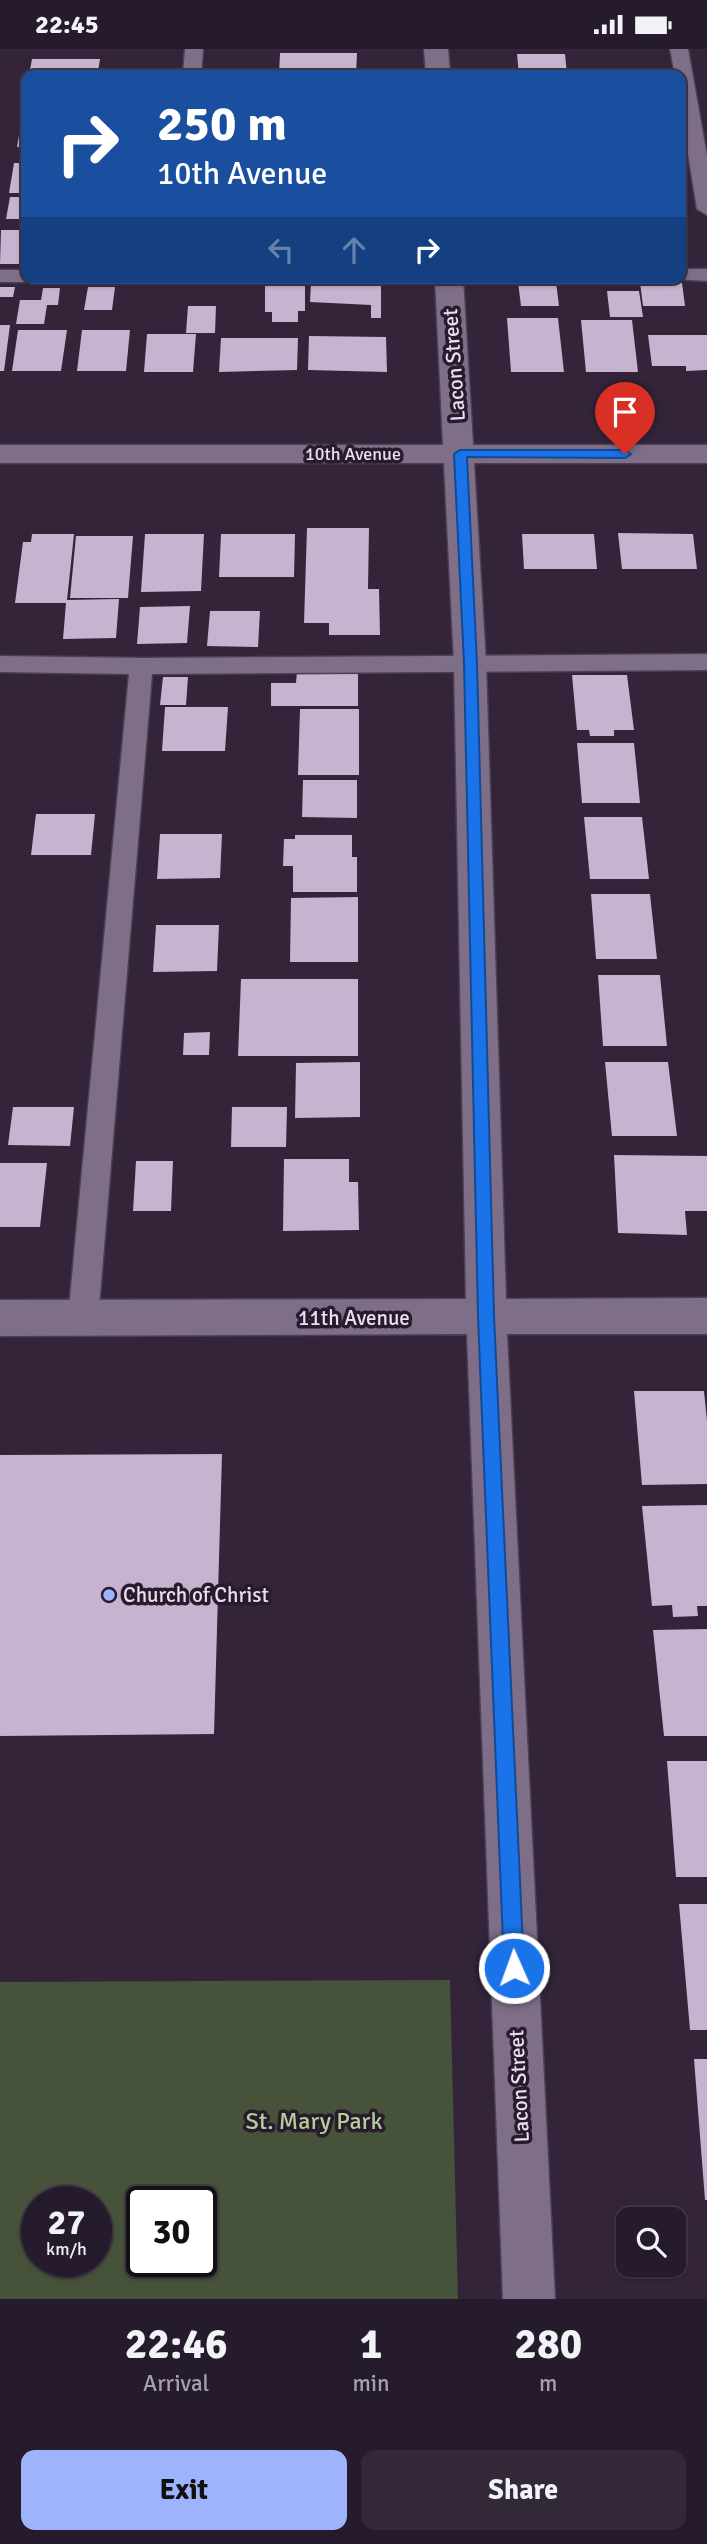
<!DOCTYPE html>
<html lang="en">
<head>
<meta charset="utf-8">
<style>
	body { margin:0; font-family:Signika,sans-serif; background:#322838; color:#f1f3f6; height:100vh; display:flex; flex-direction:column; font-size:26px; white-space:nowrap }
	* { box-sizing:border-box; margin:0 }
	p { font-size:23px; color:#a4a1a9 }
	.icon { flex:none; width:38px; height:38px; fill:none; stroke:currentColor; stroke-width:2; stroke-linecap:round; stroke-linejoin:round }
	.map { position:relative; height:2250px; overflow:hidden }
	.details { display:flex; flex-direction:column; background:#261b2c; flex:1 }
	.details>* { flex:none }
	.guide { position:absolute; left:21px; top:21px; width:665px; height:214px; border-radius:14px; box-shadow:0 2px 5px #0004,0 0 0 2px #423948; background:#1a4fa0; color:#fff; overflow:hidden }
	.tools { position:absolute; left:616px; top:2158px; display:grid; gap:14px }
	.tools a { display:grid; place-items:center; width:70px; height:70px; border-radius:14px; background:#261b2c; box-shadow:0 2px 5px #0004,0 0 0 2px #423948; font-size:35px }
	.speed { position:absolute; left:21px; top:2137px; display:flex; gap:14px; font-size:35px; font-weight:700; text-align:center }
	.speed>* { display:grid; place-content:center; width:91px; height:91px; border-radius:50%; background:#261b2c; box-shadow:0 2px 5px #0004,0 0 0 2px #423948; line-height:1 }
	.speed small { font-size:18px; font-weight:400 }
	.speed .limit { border:4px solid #111; border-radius:10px; background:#fff; color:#111 }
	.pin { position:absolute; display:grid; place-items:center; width:60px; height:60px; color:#fff; margin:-72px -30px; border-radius:50% 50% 50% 0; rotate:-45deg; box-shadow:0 0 7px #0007 }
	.pin .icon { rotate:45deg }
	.me { position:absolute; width:77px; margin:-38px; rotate:358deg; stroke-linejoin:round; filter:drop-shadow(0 0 5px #0008) }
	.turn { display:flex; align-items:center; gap:24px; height:147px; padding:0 21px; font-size:32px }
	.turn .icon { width:91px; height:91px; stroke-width:2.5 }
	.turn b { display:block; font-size:49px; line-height:60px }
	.lanes { display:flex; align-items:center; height:66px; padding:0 21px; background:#0003; justify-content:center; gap:35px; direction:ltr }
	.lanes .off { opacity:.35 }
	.eta { display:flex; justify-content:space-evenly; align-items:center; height:119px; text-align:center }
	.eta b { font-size:42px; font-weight:700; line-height:49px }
	.action { display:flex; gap:14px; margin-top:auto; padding:14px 21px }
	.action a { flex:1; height:80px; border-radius:14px; background:#9db4fd; color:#111; font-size:28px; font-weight:700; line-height:80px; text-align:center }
	.action a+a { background:#322838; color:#f1f3f6 }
	.status { display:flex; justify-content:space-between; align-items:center; height:49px; padding:0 35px; background:#261b2c; direction:ltr }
	.status svg { height:19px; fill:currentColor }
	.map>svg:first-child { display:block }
	.green { fill:#465239; fill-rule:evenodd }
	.building { fill:#c5b3cf }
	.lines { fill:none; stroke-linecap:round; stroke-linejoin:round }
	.lane-casing { stroke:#4c3f51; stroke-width:3 }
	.street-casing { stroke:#4c3f51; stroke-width:3 }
	.lane { fill:#7f6e88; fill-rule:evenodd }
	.street { fill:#7f6e88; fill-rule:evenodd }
	.route { fill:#1a73e8; stroke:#114b97; stroke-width:2 }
	.poi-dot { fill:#9db4fd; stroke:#291a2f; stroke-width:2.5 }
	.labels { text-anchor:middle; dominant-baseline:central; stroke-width:7; stroke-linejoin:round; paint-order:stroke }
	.far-street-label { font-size:18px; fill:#e9dfee; stroke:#291a2f }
	.street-label { font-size:21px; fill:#e9dfee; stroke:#291a2f }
	.poi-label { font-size:21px; fill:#e9dfee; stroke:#291a2f; text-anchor:start }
	.near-park-label { font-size:24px; fill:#b2cf94; stroke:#291a2f }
</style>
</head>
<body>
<div class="status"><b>22:45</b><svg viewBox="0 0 49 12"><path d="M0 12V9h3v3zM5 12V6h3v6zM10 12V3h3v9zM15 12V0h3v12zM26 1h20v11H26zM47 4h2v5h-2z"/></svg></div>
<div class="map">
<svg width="707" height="2250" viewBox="0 0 707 2250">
	<rect width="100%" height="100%" fill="#33243a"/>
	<path class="green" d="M450,1931L458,2250H0V1933ZM37,2152H96V2212H37ZM142,2152H201V2212H142Z"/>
	<g class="building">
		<path d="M280,4H357L356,26H279Z"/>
		<path d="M517,5H565L567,26H519Z"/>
		<path d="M32,10H100L98,23H87L86,26H29Z"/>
		<path d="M112,23H154L153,26H111Z"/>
		<path d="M21,74H26V98H17Z"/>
		<path d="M14,114H26V144H9Z"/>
		<path d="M10,148H26V170H6Z"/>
		<path d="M1,181H26V215H0Z"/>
		<path d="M518,233H556L559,257H521Z"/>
		<path d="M640,233L682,234L685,257H643Z"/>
		<path d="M311,234L381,235V269H371V256L310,253Z"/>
		<path d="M265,235H305V262H298V273H272V263H265Z"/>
		<path d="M0,238H15L13,248H0Z"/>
		<path d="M88,238H115L112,261H84Z"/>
		<path d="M43,239H60L58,256H47L44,275H16L20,251H41Z"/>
		<path d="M607,242H639L643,268H610Z"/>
		<path d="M188,257H216L215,284H186Z"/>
		<path d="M507,269H558L564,323H511Z"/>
		<path d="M581,271H632L638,323H586Z"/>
		<path d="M0,276H10L4,322H0Z"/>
		<path d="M18,281H67L61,322H12Z"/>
		<path d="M82,281H130L126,322H77Z"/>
		<path d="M147,285H196L193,323H144Z"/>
		<path d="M648,286H707V321L686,322V317H652Z"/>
		<path d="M309,287L386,288L387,323L308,321Z"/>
		<path d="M221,289H298L297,321L219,323Z"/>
		<path d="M307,479H369L368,540H379L380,586H329V574H304Z"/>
		<path d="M618,484L693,485L697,520H622Z"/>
		<path d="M32,485H74L67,551L119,550L116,589L63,590L66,554H15L23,493H31Z"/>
		<path d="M145,485H204L201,542L141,543Z"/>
		<path d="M221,485H295L294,528H219Z"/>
		<path d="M522,485H594L597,520H524Z"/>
		<path d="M76,487H133L128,549H70Z"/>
		<path d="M190,557L187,594L137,595L140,558Z"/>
		<path d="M210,562H260L258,598L207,597Z"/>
		<path d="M297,622H358V657H271V634H296Z"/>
		<path d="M572,626H627L634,681H614V687H590L589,681H577Z"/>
		<path d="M163,628H188L186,656H160Z"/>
		<path d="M165,658H228L225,702H162Z"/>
		<path d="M300,660H359V726H298Z"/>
		<path d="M577,694H634L640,754H582Z"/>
		<path d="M303,731H357V769L302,768Z"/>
		<path d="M36,765H95L91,806H31Z"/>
		<path d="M584,768H642L649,830H590Z"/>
		<path d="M160,785H222L220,829L157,830Z"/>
		<path d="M295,786H352V808H357V843H293V817H283L284,790H295Z"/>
		<path d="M591,845H650L657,910H596Z"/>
		<path d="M358,848V913H290L291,849Z"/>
		<path d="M156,876H219L217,922L153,923Z"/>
		<path d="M598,926H660L667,997H603Z"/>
		<path d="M241,930H358V1007H238Z"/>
		<path d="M210,983L209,1006H183L184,984Z"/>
		<path d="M360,1013V1068L295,1069L296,1014Z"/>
		<path d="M605,1013H668L677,1087H612Z"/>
		<path d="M13,1058H74L70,1097L8,1096Z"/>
		<path d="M232,1058H287L286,1098H231Z"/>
		<path d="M614,1106L707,1107V1162H685L687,1186L618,1184Z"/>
		<path d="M284,1110H349V1133H358L359,1181L283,1182Z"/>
		<path d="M136,1112H173L171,1162H133Z"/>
		<path d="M0,1114H47L40,1178H0Z"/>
		<path d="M634,1342H704L707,1372V1435L642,1436Z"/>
		<path d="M222,1405L214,1685L0,1687V1406Z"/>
		<path d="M707,1456V1557H697L698,1567L673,1568L672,1556L652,1557L642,1457Z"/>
		<path d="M707,1580V1687H664L653,1581Z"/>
		<path d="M667,1712H707V1828H676Z"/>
		<path d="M679,1855H707V1981H690Z"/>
		<path d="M694,2010H707V2151H705Z"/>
	</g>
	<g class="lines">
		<g class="lane-casing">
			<g id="lane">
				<path d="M185,0H203L201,26H183Z"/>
				<path d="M670,0H688L707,107V166L697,160L681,62V26H675Z"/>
				<path d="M681,220H707V232L674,230L681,229Z"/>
				<path d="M0,221H26V229H34L26,233H0Z"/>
				<path d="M707,605V621L152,625L98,1270L93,1279L83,1283L73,1279L68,1270L129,625L0,623V607L141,609Z"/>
			</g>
		</g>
		<g class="street-casing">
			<g id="street">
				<path d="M424,0H448L450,26H426Z"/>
				<path d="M435,229H463L473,396H707V414H474L486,614L506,1250L707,1249V1285H507L555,2250H503L467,1285L0,1287V1251L466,1250L454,614L444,414H0V396H443Z"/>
			</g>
		</g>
		<use href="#lane" class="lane"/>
		<use href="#street" class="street"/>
	</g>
	<path class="route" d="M460,401H625L631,405L625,409L467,408L477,614L494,1267L524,1919L521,1926L514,1929L507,1926L504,1919L478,1267L464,614L454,405Z"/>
	<circle class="poi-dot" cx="109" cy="1546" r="7"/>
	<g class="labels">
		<g class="far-street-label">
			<text x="353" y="405">10th Avenue</text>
		</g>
		<g class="street-label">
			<text transform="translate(454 316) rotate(-94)">Lacon Street</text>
			<text x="354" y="1269">11th Avenue</text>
			<text transform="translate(519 2037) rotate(-93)">Lacon Street</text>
		</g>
		<g class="poi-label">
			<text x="123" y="1546">Church of Christ</text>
		</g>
		<g class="near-park-label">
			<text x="314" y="2072">St. Mary Park</text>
		</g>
	</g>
</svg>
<div class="tools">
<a><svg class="icon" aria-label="search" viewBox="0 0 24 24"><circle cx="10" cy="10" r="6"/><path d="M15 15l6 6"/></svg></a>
</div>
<div class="speed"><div>27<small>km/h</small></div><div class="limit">30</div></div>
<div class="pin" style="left:625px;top:405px;background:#d93025"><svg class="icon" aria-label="arrive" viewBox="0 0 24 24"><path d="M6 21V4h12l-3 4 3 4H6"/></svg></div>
<svg class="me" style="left:514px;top:1919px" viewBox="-20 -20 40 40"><circle r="17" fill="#1a73e8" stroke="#fff" stroke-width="3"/><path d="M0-11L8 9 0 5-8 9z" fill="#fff"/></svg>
<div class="guide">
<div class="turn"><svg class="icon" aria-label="right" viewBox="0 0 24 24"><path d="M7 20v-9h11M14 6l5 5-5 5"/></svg><div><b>250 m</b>10th Avenue</div></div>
<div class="lanes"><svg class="icon off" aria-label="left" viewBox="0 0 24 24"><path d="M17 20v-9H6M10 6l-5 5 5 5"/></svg><svg class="icon off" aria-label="ahead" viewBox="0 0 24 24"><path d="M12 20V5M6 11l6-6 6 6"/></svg><svg class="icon" aria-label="right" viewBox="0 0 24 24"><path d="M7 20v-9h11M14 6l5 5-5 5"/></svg></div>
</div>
</div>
<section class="details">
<div class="eta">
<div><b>22:46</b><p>Arrival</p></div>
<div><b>1</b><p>min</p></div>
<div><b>280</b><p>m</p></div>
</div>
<div class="action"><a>Exit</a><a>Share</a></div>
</section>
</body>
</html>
